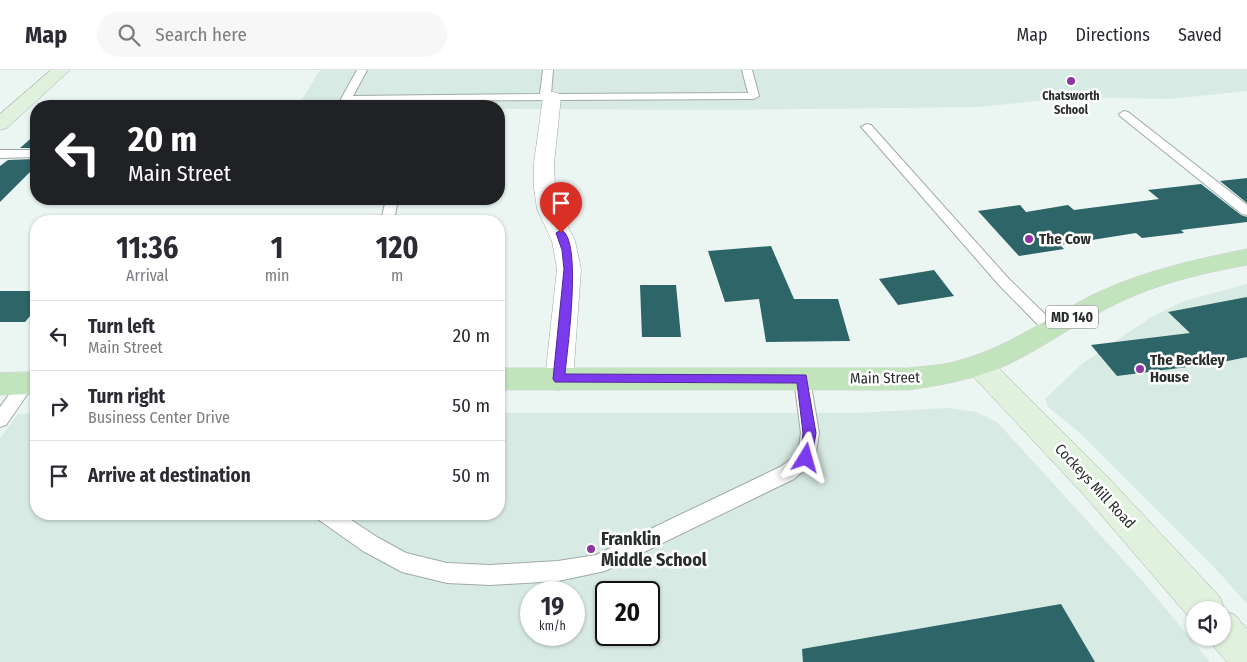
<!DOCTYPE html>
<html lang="en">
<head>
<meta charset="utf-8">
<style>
	body { margin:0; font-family:"Fira Sans Condensed",sans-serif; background:#f7f7f7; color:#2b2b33; height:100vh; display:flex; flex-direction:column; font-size:19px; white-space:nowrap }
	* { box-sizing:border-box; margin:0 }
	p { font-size:16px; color:#7c7c81 }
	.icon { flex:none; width:28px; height:28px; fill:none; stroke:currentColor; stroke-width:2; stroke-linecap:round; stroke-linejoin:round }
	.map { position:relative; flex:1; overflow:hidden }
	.side { position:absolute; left:30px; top:145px; width:475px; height:305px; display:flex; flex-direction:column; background:#fff; border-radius:20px; box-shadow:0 1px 4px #0004 }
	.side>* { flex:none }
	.top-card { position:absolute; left:30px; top:30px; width:475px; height:105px; border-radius:20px; box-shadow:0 1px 4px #0004; background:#202124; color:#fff; overflow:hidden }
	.buttons { position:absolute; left:1186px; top:531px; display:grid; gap:10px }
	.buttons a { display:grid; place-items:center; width:45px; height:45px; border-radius:50%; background:#fff; box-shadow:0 1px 4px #0004; font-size:25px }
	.speed { position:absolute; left:520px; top:511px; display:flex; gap:10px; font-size:25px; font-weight:700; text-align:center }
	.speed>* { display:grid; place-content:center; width:65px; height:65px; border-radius:50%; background:#fff; box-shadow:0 1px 4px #0004; line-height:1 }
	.speed small { font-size:12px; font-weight:400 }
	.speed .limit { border:2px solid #111; border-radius:8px; background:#fff; color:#111 }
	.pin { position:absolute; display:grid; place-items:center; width:42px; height:42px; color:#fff; margin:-51px -21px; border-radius:50% 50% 50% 0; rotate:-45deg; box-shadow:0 0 5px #0007 }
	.pin .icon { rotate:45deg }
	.me { position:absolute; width:55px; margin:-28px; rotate:8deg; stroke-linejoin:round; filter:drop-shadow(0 0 4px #0008) }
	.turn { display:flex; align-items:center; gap:18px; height:105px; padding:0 15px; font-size:22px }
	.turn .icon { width:65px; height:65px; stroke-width:2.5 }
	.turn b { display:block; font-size:35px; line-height:42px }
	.eta { display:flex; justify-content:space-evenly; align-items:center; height:85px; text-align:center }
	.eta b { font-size:30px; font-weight:700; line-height:35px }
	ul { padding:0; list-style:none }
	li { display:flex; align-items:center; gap:15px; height:70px; padding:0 15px; border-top:1px solid #e1e1e2 }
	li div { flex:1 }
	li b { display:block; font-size:19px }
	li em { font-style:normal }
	header { display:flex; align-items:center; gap:30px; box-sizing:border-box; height:70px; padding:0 25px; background:#fff; border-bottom:1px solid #e1e1e2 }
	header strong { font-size:24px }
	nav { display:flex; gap:28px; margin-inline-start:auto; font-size:18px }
	.search { width:350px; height:45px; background:#f7f7f7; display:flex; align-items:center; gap:12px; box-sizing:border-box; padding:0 18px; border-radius:28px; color:#7c7c81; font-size:19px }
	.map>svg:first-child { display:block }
	.built { fill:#d7eae3; fill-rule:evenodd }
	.building { fill:#2d6568 }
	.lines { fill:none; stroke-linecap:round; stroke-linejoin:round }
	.lane-casing { stroke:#a0aaa6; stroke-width:2 }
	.street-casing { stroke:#a0aaa6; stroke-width:1 }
	.secondary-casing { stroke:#a0aaa6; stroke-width:1 }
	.primary-casing { stroke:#d0d1d0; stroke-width:1 }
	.lane { fill:#fff; fill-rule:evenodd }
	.street { fill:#fff; fill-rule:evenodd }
	.secondary { fill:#e0f2de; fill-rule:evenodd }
	.primary { fill:#c2e4bc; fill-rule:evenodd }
	.route { fill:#7c3aed; stroke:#51269a }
	.poi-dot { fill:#8d36a3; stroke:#fff; stroke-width:2 }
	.labels { text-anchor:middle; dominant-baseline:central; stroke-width:5; stroke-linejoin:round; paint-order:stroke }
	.far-poi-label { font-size:12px; font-weight:bold; fill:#292d2b; stroke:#fff }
	.shield { fill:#fff; stroke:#696c6b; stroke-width:1 }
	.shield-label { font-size:14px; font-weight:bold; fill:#292d2b }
	.poi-label { font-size:15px; font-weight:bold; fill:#292d2b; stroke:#fff; text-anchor:start }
	.street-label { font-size:15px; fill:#292d2b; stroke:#fff }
	.near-poi-label { font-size:18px; font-weight:bold; fill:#292d2b; stroke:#fff; text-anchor:start }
</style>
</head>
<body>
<header>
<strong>Map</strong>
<div class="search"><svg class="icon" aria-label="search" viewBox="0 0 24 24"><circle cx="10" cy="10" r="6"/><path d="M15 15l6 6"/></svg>Search here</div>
<nav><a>Map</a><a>Directions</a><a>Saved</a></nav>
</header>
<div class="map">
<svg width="1247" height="592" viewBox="0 0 1247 592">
	<rect width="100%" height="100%" fill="#ebf6f2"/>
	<g class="built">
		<path d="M320,0H1247V21L1170,29L1073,27L980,37L718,40L499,39V36H298Z"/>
		<path d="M1247,214V534L1216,499L1078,361L1049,338L1045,329L1082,294L1150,248L1181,232Z"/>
		<path d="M947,338L976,342L997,352L1145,514L1210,592H0V368L18,344L36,343V444H499V343H857ZM531,522H574V565H531ZM606,522H649V565H606Z"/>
	</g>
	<g class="building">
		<path d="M36,64V78H20Z"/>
		<path d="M36,89V96L0,132V96L8,90Z"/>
		<path d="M1247,108V133L1220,111Z"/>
		<path d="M1201,114L1241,145L1247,147V152L1181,160L1184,163L1142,168L1136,163L1060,175L1064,179L1019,186L978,141L1020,135L1026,142L1068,135L1074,140L1159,129L1148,120Z"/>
		<path d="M771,176L794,229H838L850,271L766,272L759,229L725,232L708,181Z"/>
		<path d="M934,200L954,226L898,235L879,209Z"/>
		<path d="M640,215H676L681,267H642Z"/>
		<path d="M0,221H36V239L25,252H0Z"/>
		<path d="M1247,227V287L1218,293L1117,306L1091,275L1190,263L1168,242Z"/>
		<path d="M1061,534L1095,592H803L802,579Z"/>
	</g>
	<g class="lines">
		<g class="lane-casing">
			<g id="lane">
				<path d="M357,0H367L353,26L540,24L543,0H553L551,24L748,23L742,0H752L759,26L754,29L342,31L341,29Z"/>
				<path d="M1124,41L1128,42L1247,135V145L1242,144L1120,46L1119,44Z"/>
				<path d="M867,54L871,55L1009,209L1056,255L1059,259L1056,263L1051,265L1046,263L999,215L863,59L861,57Z"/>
				<path d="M0,80H36V87L0,88Z"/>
				<path d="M386,129H398L394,151H381Z"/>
				<path d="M802,303L808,305L810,309L819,363L815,388L812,393L794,409L605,501L558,511L490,515L447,513L402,502L363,481L319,450L316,444H342L377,467L406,483L447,493L490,495L558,491L596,485L780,397L798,384L801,363L794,309L796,305Z"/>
				<path d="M27,307L33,308L35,313L6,355L0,357V337L21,308Z"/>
			</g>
		</g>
		<g class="street-casing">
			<path id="street" d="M552,22L558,23L561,27L554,93L555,118L559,139L575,171L581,199L573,309L569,317L559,320L549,317L545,309L557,199L552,171L537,139L534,118V93L543,27L546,23Z"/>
		</g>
		<g class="secondary-casing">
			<g id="secondary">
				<path d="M51,0H70L7,58L0,60V44Z"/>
				<path d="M979,285L989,288L1106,405L1220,527L1225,541L1235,545L1247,559V592H1227L1209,571L1208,568H1222V540H1195L1194,553L1084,425L969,302L965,295L969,288Z"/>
			</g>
		</g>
		<g class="primary-casing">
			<g id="primary">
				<path d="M1247,179V195C1203,203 1160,213 1120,232C1081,250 1046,276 1007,295C975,309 943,315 908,320H499V298H908C927,296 946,295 964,289C1013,275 1055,242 1101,221C1147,200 1197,189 1247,179Z"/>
				<path d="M36,302V324L0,325V303Z"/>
			</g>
		</g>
		<use href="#lane" class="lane"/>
		<use href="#street" class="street"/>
		<use href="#secondary" class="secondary"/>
		<use href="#primary" class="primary"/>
	</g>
	<path class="route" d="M561,160C583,168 567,282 565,304L806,305L816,363L811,392L806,393L802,392L800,388L803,363L797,313L555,312L553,309L564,199L562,180L556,163Z"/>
	<g class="poi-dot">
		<circle cx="1071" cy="11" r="5"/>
		<circle cx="1029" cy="169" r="5"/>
		<circle cx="1140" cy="299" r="5"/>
		<circle cx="591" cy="479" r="5"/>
	</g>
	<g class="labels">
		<g class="far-poi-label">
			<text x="1071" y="26">Chatsworth<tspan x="1071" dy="14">School</tspan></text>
		</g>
		<rect class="shield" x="1046" y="235.5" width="52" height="23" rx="4"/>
		<g class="shield-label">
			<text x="1072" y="247">MD 140</text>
		</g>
		<g class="poi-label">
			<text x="1039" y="169">The Cow</text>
			<text x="1150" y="290">The Beckley<tspan x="1150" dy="17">House</tspan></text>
		</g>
		<g class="street-label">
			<text transform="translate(885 308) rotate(-1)">Main Street</text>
			<text transform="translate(1095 416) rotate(47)">Cockeys Mill Road</text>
		</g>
		<g class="near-poi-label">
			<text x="601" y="469">Franklin<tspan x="601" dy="21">Middle School</tspan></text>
		</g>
	</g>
</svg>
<div class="buttons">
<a><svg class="icon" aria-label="sound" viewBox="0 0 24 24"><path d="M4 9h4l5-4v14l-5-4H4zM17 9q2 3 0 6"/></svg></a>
</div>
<div class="speed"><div>19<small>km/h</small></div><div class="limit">20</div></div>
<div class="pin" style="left:561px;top:163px;background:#d93025"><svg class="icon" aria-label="arrive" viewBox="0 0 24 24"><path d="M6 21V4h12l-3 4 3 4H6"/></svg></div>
<svg class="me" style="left:806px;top:388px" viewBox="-20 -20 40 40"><path d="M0-17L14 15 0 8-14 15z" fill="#7c3aed" stroke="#fff" stroke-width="4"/></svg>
<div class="top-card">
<div class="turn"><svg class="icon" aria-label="left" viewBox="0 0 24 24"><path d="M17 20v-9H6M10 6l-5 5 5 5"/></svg><div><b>20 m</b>Main Street</div></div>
</div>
<section class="side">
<div class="eta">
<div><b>11:36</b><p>Arrival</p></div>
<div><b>1</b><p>min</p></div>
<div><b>120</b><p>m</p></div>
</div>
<ul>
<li><svg class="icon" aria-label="left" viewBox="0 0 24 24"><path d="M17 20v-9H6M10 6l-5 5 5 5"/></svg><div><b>Turn left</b><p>Main Street</p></div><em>20 m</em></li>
<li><svg class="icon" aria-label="right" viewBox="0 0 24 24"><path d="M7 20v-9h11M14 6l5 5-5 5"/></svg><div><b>Turn right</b><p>Business Center Drive</p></div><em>50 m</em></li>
<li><svg class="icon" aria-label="arrive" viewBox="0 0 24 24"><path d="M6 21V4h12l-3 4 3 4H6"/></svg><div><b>Arrive at destination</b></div><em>50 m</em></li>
</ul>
</section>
</div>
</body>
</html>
